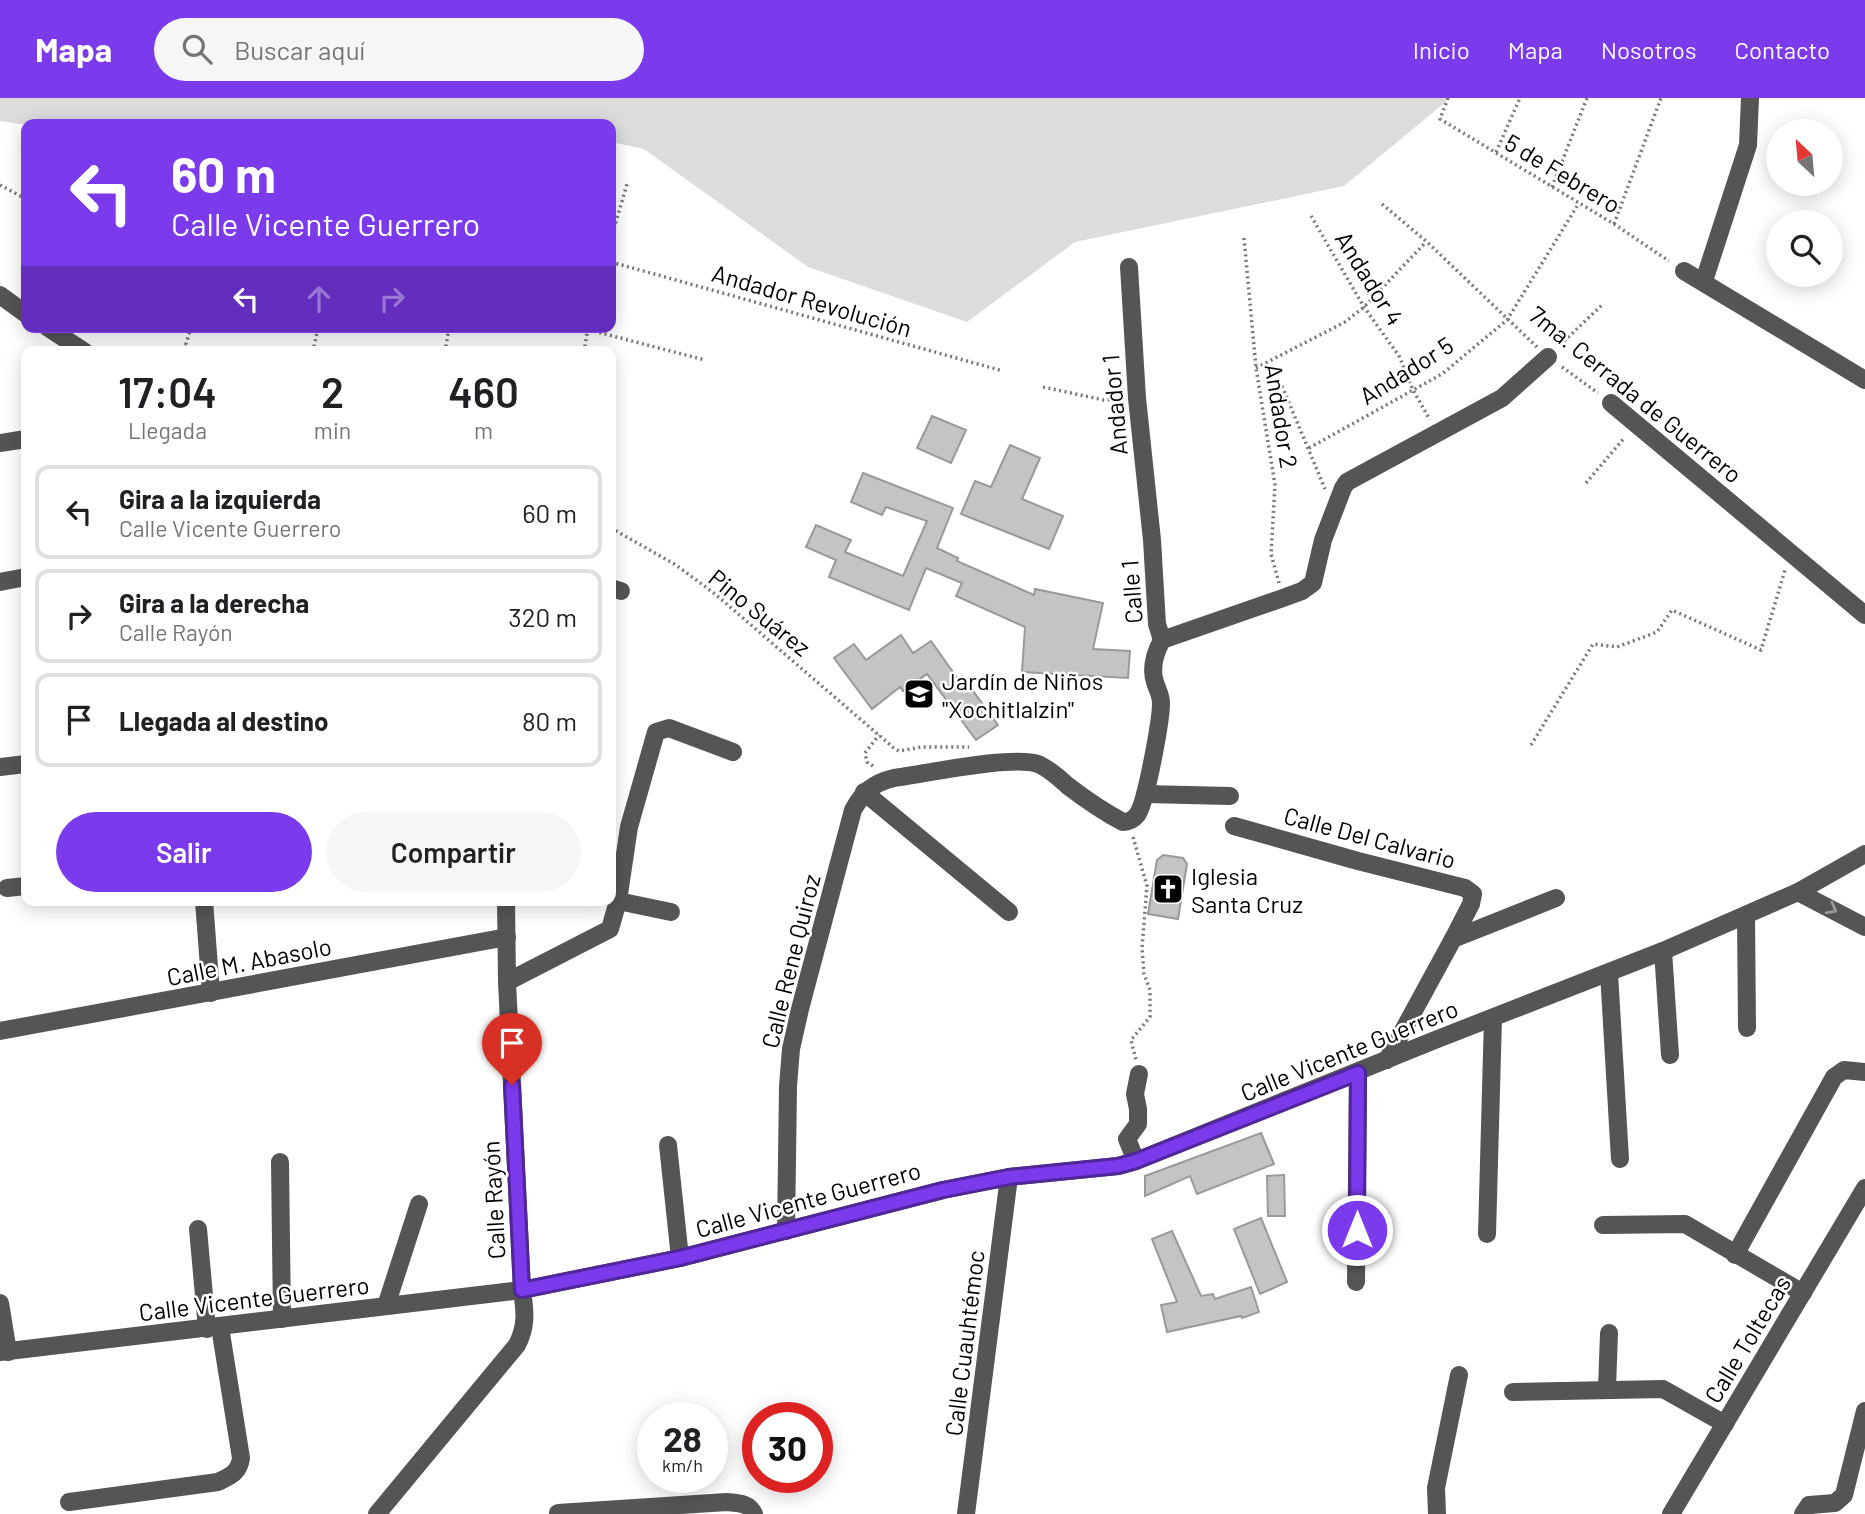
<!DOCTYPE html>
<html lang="es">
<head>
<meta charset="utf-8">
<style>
	body { margin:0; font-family:Barlow,sans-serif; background:#f6f6f6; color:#202124; height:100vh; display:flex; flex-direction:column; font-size:26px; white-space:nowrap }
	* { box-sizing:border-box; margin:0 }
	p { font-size:23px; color:#757577 }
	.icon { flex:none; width:38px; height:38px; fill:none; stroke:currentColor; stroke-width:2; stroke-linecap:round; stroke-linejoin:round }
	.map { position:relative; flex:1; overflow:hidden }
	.sheet { position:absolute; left:21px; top:248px; width:595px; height:560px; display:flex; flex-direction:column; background:#fff; border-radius:14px; box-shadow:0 4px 18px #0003 }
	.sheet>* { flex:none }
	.banner { position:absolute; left:21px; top:21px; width:595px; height:214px; border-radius:14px; box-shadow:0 4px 18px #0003; background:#7c3aed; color:#fff; overflow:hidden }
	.needle { width:46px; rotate:334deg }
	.controls { position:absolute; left:1766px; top:21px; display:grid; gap:14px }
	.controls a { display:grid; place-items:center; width:77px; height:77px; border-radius:50%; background:#fff; box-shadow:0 4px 18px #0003; font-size:35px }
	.speed { position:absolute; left:637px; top:1304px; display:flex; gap:14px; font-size:35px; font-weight:700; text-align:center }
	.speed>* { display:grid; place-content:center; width:91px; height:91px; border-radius:50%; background:#fff; box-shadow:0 4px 18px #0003; line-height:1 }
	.speed small { font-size:18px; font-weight:400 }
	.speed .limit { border:10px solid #d22; background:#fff; color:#111 }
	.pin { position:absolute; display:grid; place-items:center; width:60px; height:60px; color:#fff; margin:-72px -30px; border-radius:50% 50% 50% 0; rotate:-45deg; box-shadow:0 0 7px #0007 }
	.pin .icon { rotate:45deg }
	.me { position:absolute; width:77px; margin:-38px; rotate:0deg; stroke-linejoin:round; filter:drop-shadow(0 0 5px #0008) }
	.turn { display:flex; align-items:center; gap:24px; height:147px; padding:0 35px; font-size:32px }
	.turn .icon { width:91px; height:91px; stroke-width:2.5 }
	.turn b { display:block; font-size:49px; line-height:60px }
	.lanes { display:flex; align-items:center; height:66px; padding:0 35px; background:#0003; justify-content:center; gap:35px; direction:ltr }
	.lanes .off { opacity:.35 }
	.eta { display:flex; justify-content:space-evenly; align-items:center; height:119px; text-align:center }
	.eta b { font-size:42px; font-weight:600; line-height:49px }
	.cta { display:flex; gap:14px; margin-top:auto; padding:14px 35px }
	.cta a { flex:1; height:80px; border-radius:42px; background:#7c3aed; color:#fff; font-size:28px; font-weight:600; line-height:80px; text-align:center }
	.cta a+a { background:#f6f6f6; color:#202124 }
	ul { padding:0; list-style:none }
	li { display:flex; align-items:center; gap:21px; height:94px; margin:0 14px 10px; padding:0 21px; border:4px solid #e0e0e0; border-radius:14px }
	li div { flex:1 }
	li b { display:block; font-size:26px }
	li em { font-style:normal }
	header { display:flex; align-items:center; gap:42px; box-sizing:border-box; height:98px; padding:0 35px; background:#7c3aed; color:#fff }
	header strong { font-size:33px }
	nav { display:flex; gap:38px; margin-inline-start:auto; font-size:24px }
	.search { width:490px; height:63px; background:#f6f6f6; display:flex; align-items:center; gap:18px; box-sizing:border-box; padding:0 24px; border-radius:38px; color:#757577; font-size:26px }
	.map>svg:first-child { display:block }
	.green { fill:#dcdcdc }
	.building { fill:#c4c4c4; stroke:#999; stroke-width:2 }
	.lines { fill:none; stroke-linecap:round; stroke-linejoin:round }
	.path { stroke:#777; stroke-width:3.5; stroke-dasharray:2 3.5; stroke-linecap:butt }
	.minor { stroke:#555; stroke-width:18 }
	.oneway { stroke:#999 }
	.route-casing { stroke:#51269a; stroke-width:18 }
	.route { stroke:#7c3aed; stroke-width:12 }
	.labels { text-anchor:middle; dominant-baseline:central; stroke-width:5; stroke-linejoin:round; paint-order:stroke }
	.street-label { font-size:24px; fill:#000; stroke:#fff }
	.poi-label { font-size:24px; fill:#000; stroke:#fff; text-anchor:start }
</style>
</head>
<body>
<header>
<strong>Mapa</strong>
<div class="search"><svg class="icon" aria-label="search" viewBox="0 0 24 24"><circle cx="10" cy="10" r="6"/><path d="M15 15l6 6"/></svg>Buscar aquí</div>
<nav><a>Inicio</a><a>Mapa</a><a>Nosotros</a><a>Contacto</a></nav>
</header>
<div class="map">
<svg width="1865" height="1416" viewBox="0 0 1865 1416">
	<rect width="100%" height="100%" fill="#fff"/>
	<path class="green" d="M0,0H1448V2L1344,88L1075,144L967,224L808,169L644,51L611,44V26H524L511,24L494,26L26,27L0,23Z"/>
	<g class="building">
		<path d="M932,318L966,332L951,365L917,350Z"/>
		<path d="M1010,347L1040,360L1022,401L1063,418L1049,451L961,416L975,383L991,389Z"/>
		<path d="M863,375L953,410L937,450L958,460L957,463L1034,497L1035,491L1103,505L1093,551L1130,553L1128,580L1022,574L1025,529L956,498L962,485L926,470L909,512L829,479L836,462L806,449L816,427L851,442L845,454L903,478L927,423L886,409L882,417L851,404Z"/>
		<path d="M901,537L913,555L931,543L958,581L962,578L998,627L976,642L927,576L903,593L900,589L872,611L834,560L854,546L866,562Z"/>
		<path d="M1163,757L1183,760L1187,766L1178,821L1148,816L1157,762Z"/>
		<path d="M1261,1035L1274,1066L1197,1096L1190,1078L1145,1098V1078Z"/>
		<path d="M1284,1077L1285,1118H1268L1267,1078Z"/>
		<path d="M1261,1120L1287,1184L1260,1196L1234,1131Z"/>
		<path d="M1172,1133L1201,1198L1213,1196L1215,1201L1251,1189L1259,1214L1242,1220L1241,1218L1167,1234L1161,1207L1177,1204L1152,1141Z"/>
	</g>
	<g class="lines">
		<g class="path">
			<path d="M1448,0L1440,21L1614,126L1669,163"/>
			<path d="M1496,54L1520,0"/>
			<path d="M0,87L26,101"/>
			<path d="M1552,89L1587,0"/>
			<path d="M1382,106L1426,143L1537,249"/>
			<path d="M1311,118L1364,209L1399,258L1413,292L1430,322"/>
			<path d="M1614,126L1661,0"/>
			<path d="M1244,140L1256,270L1275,387L1271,456L1279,485"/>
			<path d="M611,141L627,86"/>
			<path d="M611,164L1003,273"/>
			<path d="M191,229L186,246L189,250L200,254"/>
			<path d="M578,229L705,262"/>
			<path d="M1560,247L1602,207"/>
			<path d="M313,254L318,229"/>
			<path d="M445,254L449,229"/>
			<path d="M584,254L588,229"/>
			<path d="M1562,269L1598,295"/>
			<path d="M1256,270L1345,224L1364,209L1426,144"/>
			<path d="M1282,288L1325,391"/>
			<path d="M1043,289L1104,302L1120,301"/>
			<path d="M1309,350L1442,276L1507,222L1579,105"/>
			<path d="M1586,385L1625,339"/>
			<path d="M611,430L676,467L715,496L895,651L899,653L922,649H969"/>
			<path d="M1531,647L1593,546L1617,549L1657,534L1672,512L1761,552L1785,472"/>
			<path d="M873,668L867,664L865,655L879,637"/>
			<path d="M1133,739L1147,788L1142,850L1144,876L1150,892V919L1131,942L1136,962"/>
		</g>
		<g class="minor">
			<path d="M1129,169L1137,300L1152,442L1157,526L1162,542"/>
			<path d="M1684,173L1865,282"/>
			<path d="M1704,183L1748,47L1750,0"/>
			<path d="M0,197L26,216"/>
			<path d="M47,229L85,254"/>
			<path d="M1611,305L1865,517"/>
			<path d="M0,345L26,341"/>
			<path d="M0,484L26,479"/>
			<path d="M611,490L621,493"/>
			<path d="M0,669L26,666"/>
			<path d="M864,694L1009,814"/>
			<path d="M1145,696L1230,698"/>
			<path d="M1234,728L1358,763L1465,790L1473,796L1471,806L1453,841L1387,962"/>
			<path d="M7,790L26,788"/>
			<path d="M1798,794L1865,829"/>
			<path d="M204,803L211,895"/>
			<path d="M618,803L671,814"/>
			<path d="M1746,817L1747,930"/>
			<path d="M1453,841L1556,800"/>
			<path d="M1663,853L1670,957"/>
			<path d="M1609,875L1620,1061"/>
			<path d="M507,884L610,831L618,803L629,729L656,634L669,630L733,654"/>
			<path d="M0,933L507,839"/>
			<path d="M668,1047L680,1160"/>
			<path d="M1136,1063L1127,1041L1138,1026V1011L1135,996L1139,976"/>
			<path d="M280,1064L282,1221"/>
			<path d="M1603,1127L1685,1126L1803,1195"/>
			<path d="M198,1131L207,1231"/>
			<path d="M786,1133L788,988L791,951L800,911L853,712C863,694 873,685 894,680C925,676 1012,657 1038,666C1050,671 1059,680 1068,688C1085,701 1104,714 1123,724C1129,724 1133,722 1137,717C1146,706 1161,622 1161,605C1161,597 1157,591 1155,584C1150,569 1155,555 1162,542L1283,500L1302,493L1313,485L1323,442L1343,390L1347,384L1502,300L1548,259"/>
			<path d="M1487,1136L1493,920"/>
			<path d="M1735,1157L1834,979L1844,972L1865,974"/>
			<path d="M1356,1184L1358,975"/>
			<path d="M0,1205L8,1254"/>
			<path d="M386,1208L419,1106"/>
			<path d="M0,1254L522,1192L680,1160L943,1092L1009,1079L1118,1068L1136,1063L1435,942L1663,853L1798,794L1865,756"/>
			<path d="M1607,1291L1609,1235"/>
			<path d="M1513,1294L1663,1291L1725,1326"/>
			<path d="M69,1404L218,1384C230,1378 239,1375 241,1360L220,1229"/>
			<path d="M558,1415L727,1404C739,1405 749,1405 754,1416"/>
			<path d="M377,1416L517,1247C527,1228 525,1213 522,1192L507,884L506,803"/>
			<path d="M966,1416L1009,1079"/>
			<path d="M1437,1416L1436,1390L1459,1277"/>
			<path d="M1671,1416L1865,1090"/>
			<path d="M1803,1416L1809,1407L1835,1405L1844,1397L1865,1313"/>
		</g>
	</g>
	<defs><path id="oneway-chevron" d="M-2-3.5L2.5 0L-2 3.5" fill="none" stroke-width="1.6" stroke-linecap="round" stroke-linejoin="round" transform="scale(1.75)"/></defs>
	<use class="oneway" href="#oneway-chevron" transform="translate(1832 811) rotate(28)"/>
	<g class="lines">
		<g class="route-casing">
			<path id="route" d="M512,987L522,1192L680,1160L943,1092L1009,1079L1118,1068L1136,1063L1358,975L1357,1132"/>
		</g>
		<use href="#route" class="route"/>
	</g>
	<defs>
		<g id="school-square" transform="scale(1.575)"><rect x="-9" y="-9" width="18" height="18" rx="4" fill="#000" stroke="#fff"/><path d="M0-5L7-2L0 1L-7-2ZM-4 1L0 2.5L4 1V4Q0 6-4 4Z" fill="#fff"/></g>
		<g id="church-square" transform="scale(1.575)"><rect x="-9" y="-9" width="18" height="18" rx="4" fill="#000" stroke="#fff"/><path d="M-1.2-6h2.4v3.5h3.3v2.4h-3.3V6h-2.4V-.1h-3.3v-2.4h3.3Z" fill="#fff"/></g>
	</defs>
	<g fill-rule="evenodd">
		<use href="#school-square" x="919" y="596"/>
		<use href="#church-square" x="1168" y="791"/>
	</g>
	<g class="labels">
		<g class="street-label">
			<text transform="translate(1563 75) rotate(31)">5 de Febrero</text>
			<text transform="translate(1370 180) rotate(58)">Andador 4</text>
			<text transform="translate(812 202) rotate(16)">Andador Revolución</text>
			<text transform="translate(1406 272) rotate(-32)">Andador 5</text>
			<text transform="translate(1636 296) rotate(39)">7ma. Cerrada de Guerrero</text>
			<text transform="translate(1114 307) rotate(-95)">Andador 1</text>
			<text transform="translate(1282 318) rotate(81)">Andador 2</text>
			<text transform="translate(1131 494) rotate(-94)">Calle 1</text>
			<text transform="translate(760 514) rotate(39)">Pino Suárez</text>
			<text transform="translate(1370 739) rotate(15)">Calle Del Calvario</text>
			<text transform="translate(249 863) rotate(-11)">Calle M. Abasolo</text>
			<text transform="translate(790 863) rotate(-76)">Calle Rene Quiroz</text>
			<text transform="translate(1349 952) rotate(-22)">Calle Vicente Guerrero</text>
			<text transform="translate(808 1101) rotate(-15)">Calle Vicente Guerrero</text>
			<text transform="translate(493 1102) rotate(-93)">Calle Rayón</text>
			<text transform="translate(254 1200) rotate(-7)">Calle Vicente Guerrero</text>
			<text transform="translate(1747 1241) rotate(-59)">Calle Toltecas</text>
			<text transform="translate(964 1245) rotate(-83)">Calle Cuauhtémoc</text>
		</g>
		<g class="poi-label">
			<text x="942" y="582">Jardín de Niños<tspan x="942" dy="28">"Xochitlalzin"</tspan></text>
			<text x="1191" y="777">Iglesia<tspan x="1191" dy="28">Santa Cruz</tspan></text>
		</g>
	</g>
</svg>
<div class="controls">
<a><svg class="needle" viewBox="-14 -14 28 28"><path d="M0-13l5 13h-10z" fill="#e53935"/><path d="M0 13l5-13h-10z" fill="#757577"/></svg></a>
<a><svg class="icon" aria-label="search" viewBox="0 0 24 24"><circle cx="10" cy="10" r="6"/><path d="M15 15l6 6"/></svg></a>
</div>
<div class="speed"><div>28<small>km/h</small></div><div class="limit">30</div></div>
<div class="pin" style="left:512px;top:987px;background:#d93025"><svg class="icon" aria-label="arrive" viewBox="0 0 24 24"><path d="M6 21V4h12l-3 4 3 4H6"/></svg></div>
<svg class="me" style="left:1357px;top:1132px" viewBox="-20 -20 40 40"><circle r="17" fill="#7c3aed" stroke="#fff" stroke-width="3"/><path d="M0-11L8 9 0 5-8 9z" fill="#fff"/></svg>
<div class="banner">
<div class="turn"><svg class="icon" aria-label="left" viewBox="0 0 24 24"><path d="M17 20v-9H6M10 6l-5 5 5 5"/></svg><div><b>60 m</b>Calle Vicente Guerrero</div></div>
<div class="lanes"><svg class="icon" aria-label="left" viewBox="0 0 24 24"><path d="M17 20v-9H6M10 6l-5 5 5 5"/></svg><svg class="icon off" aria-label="ahead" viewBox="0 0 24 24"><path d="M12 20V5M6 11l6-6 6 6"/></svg><svg class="icon off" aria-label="right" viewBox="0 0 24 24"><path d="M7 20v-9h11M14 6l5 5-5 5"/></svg></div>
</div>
<section class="sheet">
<div class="eta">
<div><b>17:04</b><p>Llegada</p></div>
<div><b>2</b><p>min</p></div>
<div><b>460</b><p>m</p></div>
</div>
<ul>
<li><svg class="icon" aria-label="left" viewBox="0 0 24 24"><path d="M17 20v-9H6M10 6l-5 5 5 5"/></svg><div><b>Gira a la izquierda</b><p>Calle Vicente Guerrero</p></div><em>60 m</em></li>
<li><svg class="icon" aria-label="right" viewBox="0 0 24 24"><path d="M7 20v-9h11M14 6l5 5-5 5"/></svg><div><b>Gira a la derecha</b><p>Calle Rayón</p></div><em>320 m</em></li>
<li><svg class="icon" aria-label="arrive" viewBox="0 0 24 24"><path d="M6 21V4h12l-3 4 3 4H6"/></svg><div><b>Llegada al destino</b></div><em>80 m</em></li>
</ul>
<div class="cta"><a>Salir</a><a>Compartir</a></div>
</section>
</div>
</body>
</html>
